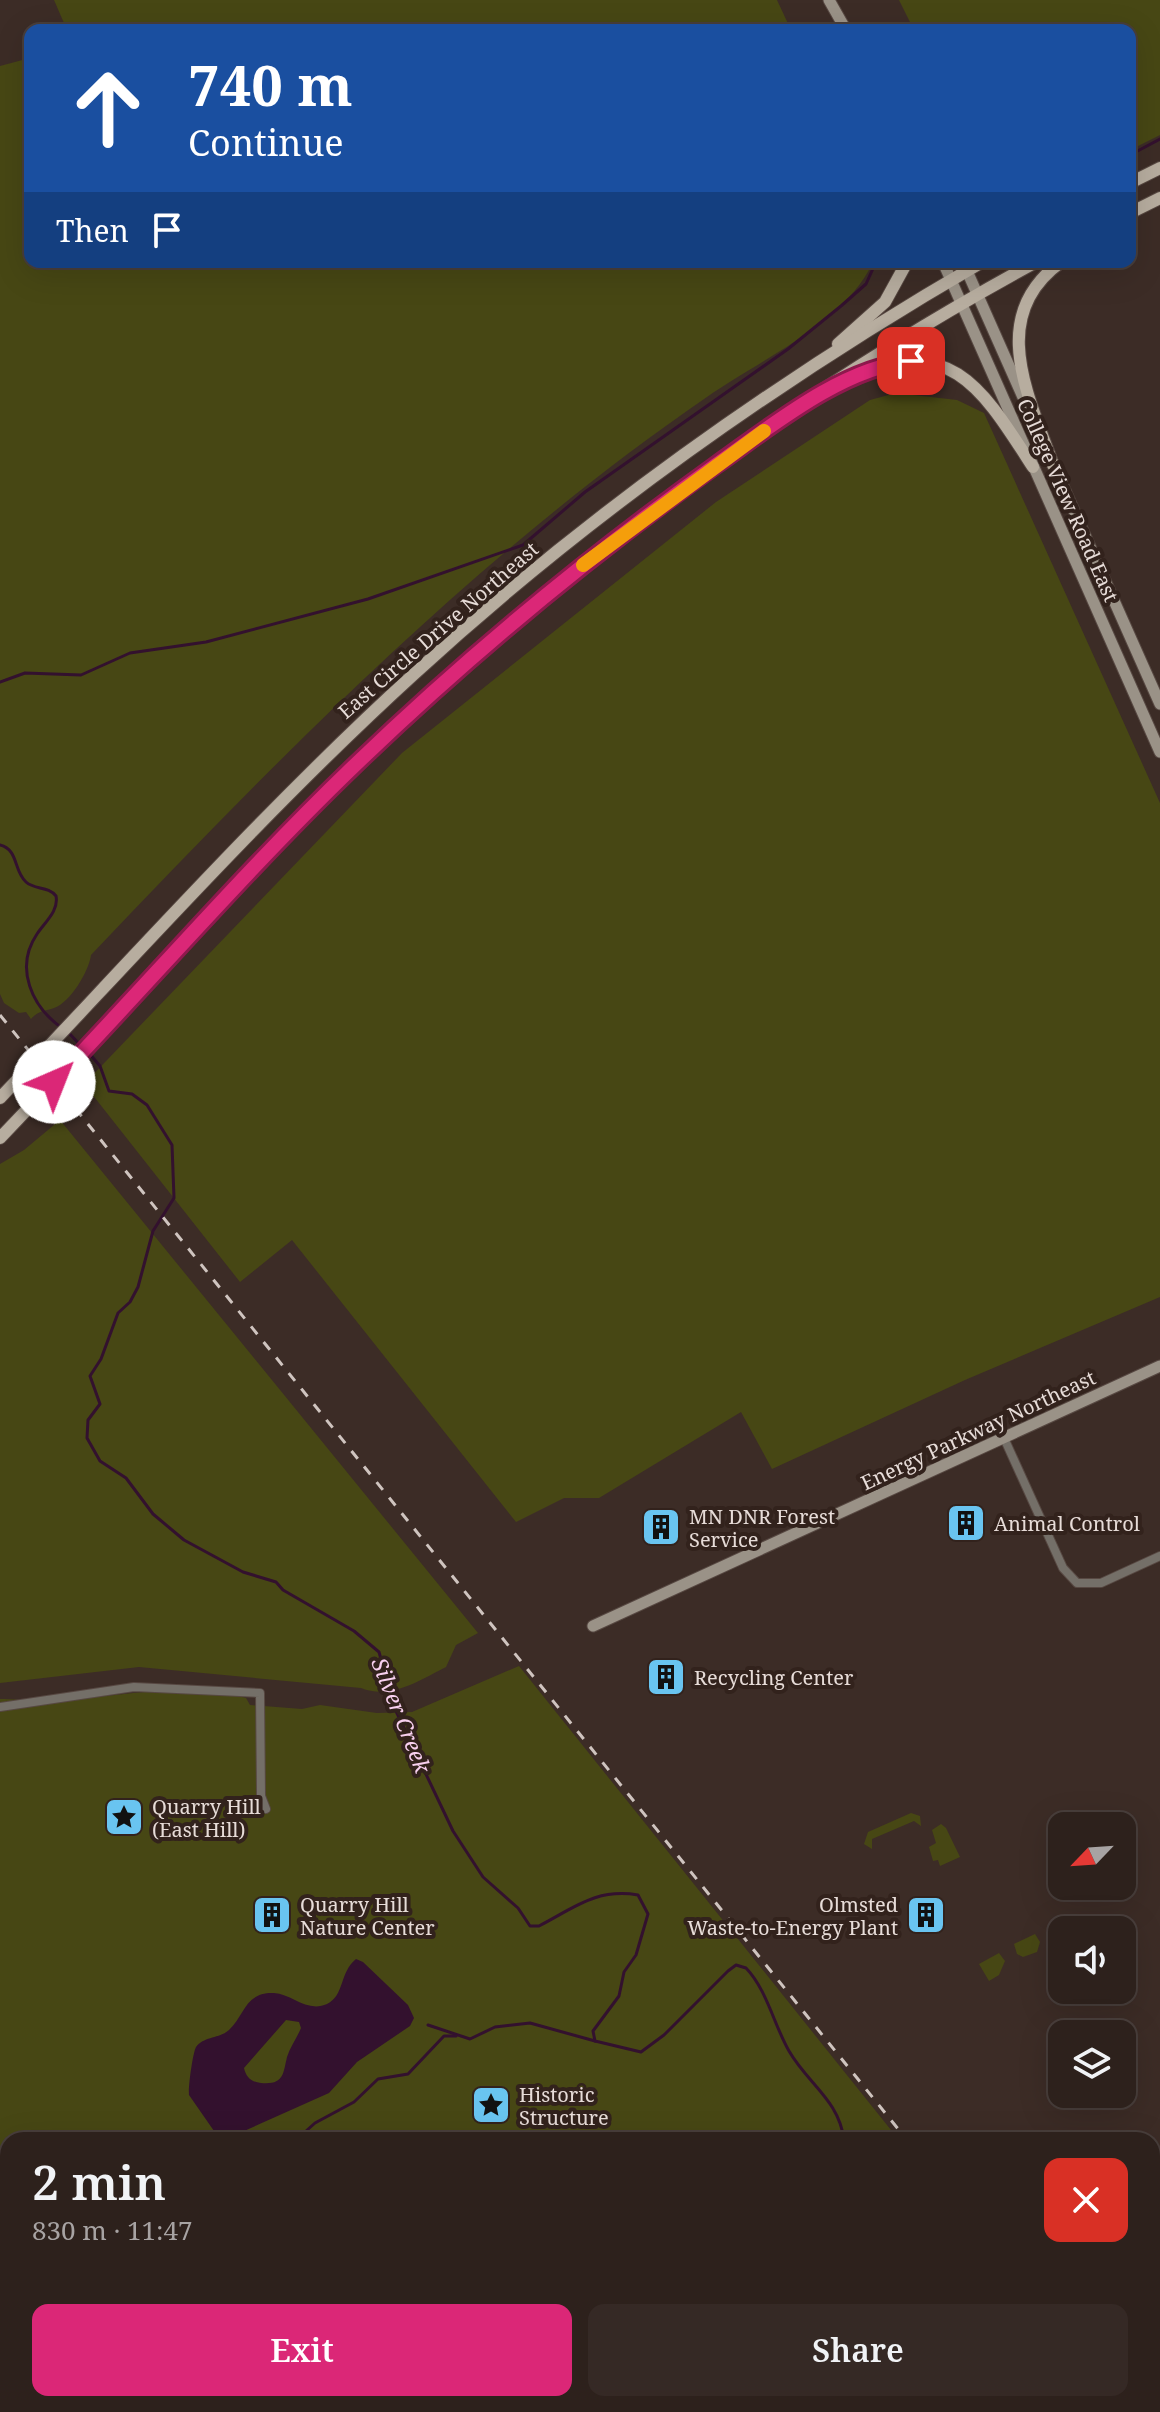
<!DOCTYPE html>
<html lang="en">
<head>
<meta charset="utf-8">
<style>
	body { margin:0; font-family:"Noto Serif",serif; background:#352925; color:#f1f3f6; height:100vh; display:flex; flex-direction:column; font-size:30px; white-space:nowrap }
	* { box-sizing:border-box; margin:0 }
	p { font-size:26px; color:#a7a3a3 }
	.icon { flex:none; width:44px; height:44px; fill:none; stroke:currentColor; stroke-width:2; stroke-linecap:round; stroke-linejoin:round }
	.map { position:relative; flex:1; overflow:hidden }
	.details { position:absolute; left:0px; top:2132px; width:1160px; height:280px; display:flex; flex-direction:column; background:#2d211c; border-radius:24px 24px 0 0; box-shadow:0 8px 32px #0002,0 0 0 2px #483e3b }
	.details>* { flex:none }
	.guide { position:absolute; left:24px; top:24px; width:1112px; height:244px; border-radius:16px; box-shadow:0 8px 32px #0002,0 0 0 2px #483e3b; background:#1a4fa0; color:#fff; overflow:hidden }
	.needle { width:52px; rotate:245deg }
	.tools { position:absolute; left:1048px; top:1812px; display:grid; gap:16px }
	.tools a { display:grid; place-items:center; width:88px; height:88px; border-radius:16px; background:#2d211c; box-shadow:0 8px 32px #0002,0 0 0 2px #483e3b; font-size:40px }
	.pin { position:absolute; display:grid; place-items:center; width:68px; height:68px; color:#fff; margin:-34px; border-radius:16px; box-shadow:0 4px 12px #0006 }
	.me { position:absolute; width:88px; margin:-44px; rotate:44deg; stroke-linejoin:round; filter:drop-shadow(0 0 6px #0008) }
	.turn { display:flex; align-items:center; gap:28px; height:168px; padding:0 32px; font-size:36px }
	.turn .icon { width:104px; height:104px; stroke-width:2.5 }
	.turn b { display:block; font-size:56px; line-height:68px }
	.then { display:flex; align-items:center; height:76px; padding:0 32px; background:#0003; gap:16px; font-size:30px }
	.round { display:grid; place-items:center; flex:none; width:84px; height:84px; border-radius:16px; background:#352925 }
	.overview { display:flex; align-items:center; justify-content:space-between; height:136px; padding:0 32px }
	h1 { font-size:48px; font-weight:600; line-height:60px }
	.action { display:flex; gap:16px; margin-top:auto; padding:16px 32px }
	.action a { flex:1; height:92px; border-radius:16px; background:#db2777; color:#fff; font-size:32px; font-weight:600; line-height:92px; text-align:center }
	.action a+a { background:#352925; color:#f1f3f6 }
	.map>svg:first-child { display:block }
	.green { fill:#474714 }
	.water { fill:#33112e; fill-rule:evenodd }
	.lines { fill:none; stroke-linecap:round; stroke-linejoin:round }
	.stream { stroke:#33112e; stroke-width:3 }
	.street-casing { stroke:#574842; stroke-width:10 }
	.secondary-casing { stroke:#574842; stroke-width:13 }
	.primary-casing { stroke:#574842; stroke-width:14 }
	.street { stroke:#746f68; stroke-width:8 }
	.secondary { stroke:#9a9287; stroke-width:11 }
	.primary { stroke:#b7ad9f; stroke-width:12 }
	.rail { stroke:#cfc4bf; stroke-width:3; stroke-dasharray:10 10; stroke-linecap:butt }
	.route-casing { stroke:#8e194d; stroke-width:20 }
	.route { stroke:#db2777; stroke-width:14 }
	.slow { stroke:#f59e0b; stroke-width:14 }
	.labels { text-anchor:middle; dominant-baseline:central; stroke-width:8; stroke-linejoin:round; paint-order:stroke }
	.street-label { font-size:20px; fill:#e7dcd8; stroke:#32221c }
	.poi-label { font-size:20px; fill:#e7dcd8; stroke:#32221c; text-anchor:start }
	.water-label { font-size:22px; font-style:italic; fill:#f8d0ef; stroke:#32221c }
</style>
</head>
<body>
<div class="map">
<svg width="1160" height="2412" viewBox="0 0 1160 2412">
	<rect width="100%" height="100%" fill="#3c2c26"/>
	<g class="green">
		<path d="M54,0H777L791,30H67Z"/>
		<path d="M899,0H1160V135L1130,150V30H914Z"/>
		<path d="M30,58V262H873C846,322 760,360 707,397C477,555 282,754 91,955C89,971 70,1003 54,1008C43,1012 39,1010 31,1019L26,1012L19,1013L4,1003L0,994V66Z"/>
		<path d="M896,393L957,400L984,413L1160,803V1297L965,1380L772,1469L741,1412L599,1498H564L516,1522L292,1240L240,1282L84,1084L402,753L716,502L870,400Z"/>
		<path d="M60,1120L478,1633L456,1645L446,1667C420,1680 391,1700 361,1688L139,1667L0,1683V1164L24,1150Z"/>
		<path d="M519,1666L899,2140H8V2404H1111L1118,2412H0V1699C18,1698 37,1704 55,1702C116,1696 185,1682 246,1698L250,1705L302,1709L320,1705L377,1713L412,1712Z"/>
		<path d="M911,1813L920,1816L921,1826L914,1821L872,1839V1849L864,1844L868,1832Z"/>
		<path d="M941,1824L946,1828L960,1857L940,1866L938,1860L933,1861L929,1847L936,1843L932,1830Z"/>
		<path d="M1035,1934L1040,1942L1037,1952L1023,1957L1017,1954L1014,1944Z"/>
		<path d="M999,1953L1005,1961L999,1975L989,1981L979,1964Z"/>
		<path d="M1152,2346L1160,2356V2412H1139L1133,2404H1152Z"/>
	</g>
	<path class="water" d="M356,1959L363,1962L408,2005L414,2018L410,2026L357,2062L329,2093L233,2136L214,2131L189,2095C188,2087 193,2052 196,2047C204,2036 219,2039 229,2030C245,2015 245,1992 274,1993C292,1994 307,2013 327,2004C345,1995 339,1973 356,1959ZM286,2020L299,2022L301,2028C297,2038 290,2047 287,2057C283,2074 284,2085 261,2083C251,2082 246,2077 244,2068Z"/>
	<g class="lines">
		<g class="stream">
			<path d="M1130,155L1160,139"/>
			<path d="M0,682L25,673L81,675L130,653L206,642L368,599L523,545L585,492L788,349L841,306L866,284L876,262"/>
			<path d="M0,845C19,850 13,870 26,882C35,890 48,886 56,896C59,911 45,922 37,934C14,968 32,1007 62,1028"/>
			<path d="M68,1032L82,1047"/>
			<path d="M88,1052L100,1066L109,1091L132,1094L147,1105L172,1145L174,1198L153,1231L138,1287L130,1302L118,1313L101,1359L90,1376L100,1404L88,1420L87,1438L100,1461L126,1478L153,1514L184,1540L243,1572L276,1582L283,1590L354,1631L379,1652L395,1709L453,1831L483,1877L518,1908L530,1926H539C574,1908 596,1888 638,1895L648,1914L636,1955L624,1972L619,1996L593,2031L595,2041L641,2052L664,2035L728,1971L736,1965L746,1968C767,1990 774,2025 789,2051C808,2084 839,2100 844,2140"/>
			<path d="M428,2025L470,2039L495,2027L530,2023L595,2041"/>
			<path d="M296,2140L315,2123L354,2102L378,2079L408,2074L444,2036H456"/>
			<path d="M0,2168L8,2166"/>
			<path d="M1103,2404L1108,2412"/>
		</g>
		<g class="street-casing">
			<g id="street">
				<path d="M1004,1438L1063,1568L1077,1583H1101L1160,1556"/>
				<path d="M0,1707L134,1687L260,1693L261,1796L266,1809"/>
			</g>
		</g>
		<g class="secondary-casing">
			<g id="secondary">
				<path d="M829,0L846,30"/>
				<path d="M943,262L1160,752"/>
				<path d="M963,262L1026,404"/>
				<path d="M1051,459L1160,704"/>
				<path d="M593,1626L1160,1366"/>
			</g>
		</g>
		<g class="primary-casing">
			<g id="primary">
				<path d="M1130,183L1160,168"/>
				<path d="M1130,213L1160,198"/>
				<path d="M838,344L885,302L907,262"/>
				<path d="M853,380C950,329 985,393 1033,467"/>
				<path d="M1053,465C1029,396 986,316 1061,262"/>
				<path d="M0,1098C136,955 268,807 414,674C586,516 780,379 982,262"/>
				<path d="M0,1138C118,1015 231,885 354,766C558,570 787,397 1036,262"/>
			</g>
		</g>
		<use href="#street" class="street"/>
		<use href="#secondary" class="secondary"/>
		<use href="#primary" class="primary"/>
		<g class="rail">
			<path d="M0,1015L907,2140"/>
			<path d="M1119,2404L1126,2412"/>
		</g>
	</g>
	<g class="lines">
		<g class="route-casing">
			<path id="route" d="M54,1082C154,977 249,867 354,766C467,657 588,557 716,465C770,427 843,367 911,361"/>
		</g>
		<use href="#route" class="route"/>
		<path class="slow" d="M583,565L764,431"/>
	</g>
	<defs>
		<g id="building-square" transform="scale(2)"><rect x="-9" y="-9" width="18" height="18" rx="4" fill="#69c4f0" stroke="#32221c"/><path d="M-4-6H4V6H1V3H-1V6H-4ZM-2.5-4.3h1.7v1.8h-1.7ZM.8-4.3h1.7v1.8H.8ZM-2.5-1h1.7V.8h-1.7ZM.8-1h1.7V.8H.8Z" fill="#111"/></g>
		<g id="sight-square" transform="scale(2)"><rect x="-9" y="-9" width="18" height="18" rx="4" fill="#69c4f0" stroke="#32221c"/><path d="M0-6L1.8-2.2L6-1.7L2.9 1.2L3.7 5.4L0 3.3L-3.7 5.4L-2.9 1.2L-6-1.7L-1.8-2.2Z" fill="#111"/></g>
	</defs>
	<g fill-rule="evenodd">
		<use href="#building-square" x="966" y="1523"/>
		<use href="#building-square" x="661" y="1527"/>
		<use href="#building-square" x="666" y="1677"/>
		<use href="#sight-square" x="124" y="1817"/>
		<use href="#building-square" x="272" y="1915"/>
		<use href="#building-square" x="926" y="1915"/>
		<use href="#sight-square" x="491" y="2105"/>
	</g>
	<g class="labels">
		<g class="street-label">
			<text transform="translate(1068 500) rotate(66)">College View Road East</text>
			<text transform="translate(438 630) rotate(-41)">East Circle Drive Northeast</text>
			<text transform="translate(978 1430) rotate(-25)">Energy Parkway Northeast</text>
		</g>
		<g class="poi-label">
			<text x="689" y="1516">MN DNR Forest<tspan x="689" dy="23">Service</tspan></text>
			<text x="994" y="1523">Animal Control</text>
			<text x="694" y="1677">Recycling Center</text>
			<text x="152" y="1806">Quarry Hill<tspan x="152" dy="23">(East Hill)</tspan></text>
			<text x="300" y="1904">Quarry Hill<tspan x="300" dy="23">Nature Center</tspan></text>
			<text x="898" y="1904" text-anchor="end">Olmsted<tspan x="898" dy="23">Waste-to-Energy Plant</tspan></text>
			<text x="519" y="2094">Historic<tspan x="519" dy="23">Structure</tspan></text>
		</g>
		<g class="water-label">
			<text transform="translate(402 1715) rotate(68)">Silver Creek</text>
		</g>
	</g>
</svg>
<div class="tools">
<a><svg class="needle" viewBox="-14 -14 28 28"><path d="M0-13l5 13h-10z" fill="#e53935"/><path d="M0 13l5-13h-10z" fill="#a7a3a3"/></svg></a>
<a><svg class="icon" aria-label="sound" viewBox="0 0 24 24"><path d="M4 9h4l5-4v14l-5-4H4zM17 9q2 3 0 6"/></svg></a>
<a><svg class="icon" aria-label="layers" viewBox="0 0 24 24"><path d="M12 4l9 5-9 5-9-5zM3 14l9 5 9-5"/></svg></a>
</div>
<div class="pin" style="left:911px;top:361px;background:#d93025"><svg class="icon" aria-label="arrive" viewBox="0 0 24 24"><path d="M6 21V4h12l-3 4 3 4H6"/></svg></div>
<svg class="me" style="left:54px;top:1082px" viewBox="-20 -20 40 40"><circle r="19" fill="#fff"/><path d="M0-13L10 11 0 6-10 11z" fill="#db2777"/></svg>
<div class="guide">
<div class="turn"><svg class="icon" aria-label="ahead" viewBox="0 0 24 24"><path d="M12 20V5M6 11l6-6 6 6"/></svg><div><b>740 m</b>Continue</div></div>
<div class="then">Then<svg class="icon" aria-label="arrive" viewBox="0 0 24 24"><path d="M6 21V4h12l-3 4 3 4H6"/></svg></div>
</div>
<section class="details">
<div class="overview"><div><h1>2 min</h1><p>830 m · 11:47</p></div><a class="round" style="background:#d93025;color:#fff"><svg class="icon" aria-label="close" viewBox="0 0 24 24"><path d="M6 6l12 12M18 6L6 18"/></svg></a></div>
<div class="action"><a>Exit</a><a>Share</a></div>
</section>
</div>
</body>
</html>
